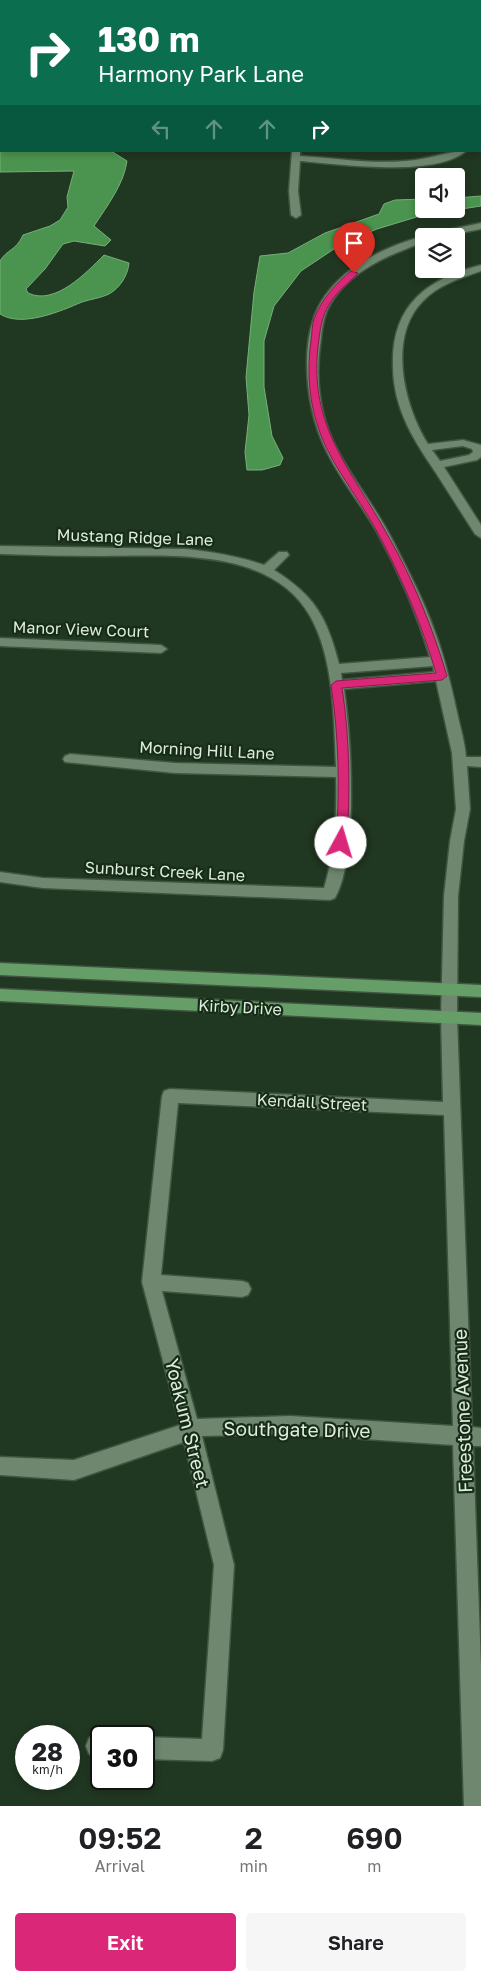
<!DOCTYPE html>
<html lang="en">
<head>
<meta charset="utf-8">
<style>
	body { margin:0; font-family:"Golos Text",sans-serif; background:#f6f6f6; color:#202124; height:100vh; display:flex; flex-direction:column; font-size:19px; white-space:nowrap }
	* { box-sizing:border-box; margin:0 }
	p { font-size:16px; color:#757577 }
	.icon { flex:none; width:28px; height:28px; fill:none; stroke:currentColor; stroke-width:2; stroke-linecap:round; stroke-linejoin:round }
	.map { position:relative; height:1806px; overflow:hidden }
	.sheet { display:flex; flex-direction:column; background:#fff; flex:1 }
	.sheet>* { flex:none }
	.guide { position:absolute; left:0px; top:0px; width:481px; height:152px; box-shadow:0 2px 8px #0003; background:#0b6e4f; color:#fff; overflow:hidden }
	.tools { position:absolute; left:415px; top:168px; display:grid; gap:10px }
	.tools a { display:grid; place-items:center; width:50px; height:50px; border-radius:5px; background:#fff; box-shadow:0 2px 8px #0003; font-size:25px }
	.speed { position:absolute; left:15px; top:1725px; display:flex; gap:10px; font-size:25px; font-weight:700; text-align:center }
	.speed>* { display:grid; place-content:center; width:65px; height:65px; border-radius:50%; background:#fff; box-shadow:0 2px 8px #0003; line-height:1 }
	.speed small { font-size:12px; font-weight:400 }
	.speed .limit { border:2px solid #111; border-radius:8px; background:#fff; color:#111 }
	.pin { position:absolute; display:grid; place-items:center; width:42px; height:42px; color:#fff; margin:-51px -21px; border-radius:50% 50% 50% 0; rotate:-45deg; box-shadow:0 0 5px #0007 }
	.pin .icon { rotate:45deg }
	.me { position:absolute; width:55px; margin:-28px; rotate:6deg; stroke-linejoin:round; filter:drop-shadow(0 0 4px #0008) }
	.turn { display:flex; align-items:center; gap:18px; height:105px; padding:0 15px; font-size:22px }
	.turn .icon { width:65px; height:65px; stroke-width:2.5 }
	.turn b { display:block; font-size:35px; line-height:42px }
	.lanes { display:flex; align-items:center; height:48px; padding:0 15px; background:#0003; justify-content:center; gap:25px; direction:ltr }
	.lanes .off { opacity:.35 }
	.eta { display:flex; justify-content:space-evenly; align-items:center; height:85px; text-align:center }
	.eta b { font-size:30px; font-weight:600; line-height:35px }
	.cta { display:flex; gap:10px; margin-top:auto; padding:10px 15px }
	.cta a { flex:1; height:58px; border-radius:5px; background:#db2777; color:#fff; font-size:20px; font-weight:600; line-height:58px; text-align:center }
	.cta a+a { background:#f6f6f6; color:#202124 }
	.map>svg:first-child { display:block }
	.green { fill:#144719 }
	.water { fill:#4b944f; stroke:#77ae7a }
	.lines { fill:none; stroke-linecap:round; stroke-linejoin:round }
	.minor-casing { stroke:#405440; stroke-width:3 }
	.major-casing { stroke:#405440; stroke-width:3 }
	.minor { fill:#6e876e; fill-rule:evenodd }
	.major { fill:#669e68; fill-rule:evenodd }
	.route { fill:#db2777; stroke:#8e194d }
	.labels { text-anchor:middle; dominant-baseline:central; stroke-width:4.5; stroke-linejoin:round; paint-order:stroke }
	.street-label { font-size:16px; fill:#deecdd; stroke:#162c17 }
	.near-street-label { font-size:19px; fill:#deecdd; stroke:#162c17 }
</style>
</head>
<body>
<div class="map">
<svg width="481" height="1806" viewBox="0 0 481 1806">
	<rect width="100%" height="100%" fill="#203721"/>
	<path class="green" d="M64,0H265L63,1Z"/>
	<g class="water">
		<path d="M0,127L1,151H111L127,161C124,184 107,206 94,226L111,240L105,246L74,241L63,244L45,269L26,289L28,293C55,306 86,273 104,255L129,263C128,275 120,288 109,294C101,298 91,299 82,302C61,311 22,328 0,314V261C7,249 16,251 23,235L50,226L60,220L68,207L67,197L74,171L0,172Z"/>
		<path d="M481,196V206L423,215L377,229L340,245L301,271L274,306L264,341V387L272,436L283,458L280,465L262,470H247L245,452L249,415L246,377L254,292L260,256L288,253L325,233L379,214L384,204L395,200L424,199V209H456V198Z"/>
	</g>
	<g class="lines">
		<g class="minor-casing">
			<g id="minor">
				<rect x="304" y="0" width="8" height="1"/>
				<path d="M393,0H401L402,1H394Z"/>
				<rect x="480" y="5" width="1" height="4"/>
				<rect x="480" y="41" width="1" height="4"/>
				<rect x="480" y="79" width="1" height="6"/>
				<path d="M481,130V137L480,138V131Z"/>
				<path d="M292,151H300V156C335,158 370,164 405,161C427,160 447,151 466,151C433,178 341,164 300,161L298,191L301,215L296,218L291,215L289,191Z"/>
				<path d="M481,223V229L446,236H428L433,233Z"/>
				<path d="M424,236V242C389,255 351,270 331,303C324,314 322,327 321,339C315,377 319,415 337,449C354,482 378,510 394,543C409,572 424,601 435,632C445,658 451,685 457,712C460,727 465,742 466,757H481V767L467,766L470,809L464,841L458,896L457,1017L472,1427L481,1428V1446H473L481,1667V1806H464L453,1445L290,1434L202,1436L234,1565L223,1750L220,1758L212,1761L144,1759V1737L202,1739L214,1565L184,1442L74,1480L0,1475V1457L74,1460L180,1425L142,1282L162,1096L164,1091L170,1089L443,1102L441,1017L444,896L450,841L456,809L452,753L436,681L344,689C351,737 359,855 335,898L330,900L43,888L0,882V872L43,878L324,888C335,852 337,815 336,777L175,773L65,762L63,759L65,756L70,754L175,763L336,767C334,719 334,658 310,616C271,547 169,556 102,556C68,556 34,555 0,554V546L186,549C213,552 238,556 264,565L279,552H287L289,555L274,570C315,596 327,617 339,664L430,657C417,614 399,572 377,532C361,504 339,478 325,448C306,409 298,341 321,302C342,267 386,246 424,236ZM433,666L434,672L342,680L341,673ZM178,1103L444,1115L453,1426L290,1416L197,1419L162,1291L242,1297L248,1295L251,1289L248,1283L242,1281L161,1275Z"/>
				<path d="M481,265V271C461,278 438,285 423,301C387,337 404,406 428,444L463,440L481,445V457L477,460L444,467L481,525V538L475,534C462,514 449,493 436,473C426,458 415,442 407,425C398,406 393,386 393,366C391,306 426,279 481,265ZM463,446L472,449L473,452L469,455L440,461L432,450Z"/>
				<path d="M0,638L161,645L167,649L161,653L0,646Z"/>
				<path d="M97,1735L104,1736H101V1757L89,1754L86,1746L89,1738Z"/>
			</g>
		</g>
		<g class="major-casing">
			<g id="major">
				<path d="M0,963L481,985V997L0,975Z"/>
				<path d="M0,989L481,1013V1025L0,1001Z"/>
			</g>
		</g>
		<use href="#minor" class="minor"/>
		<use href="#major" class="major"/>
	</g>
	<path class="route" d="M351,271L358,273C349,283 337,291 330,303C321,317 320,331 318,347C309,427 351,469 387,534C413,579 432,626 447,676L442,680L342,688C350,739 350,791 347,843L341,847L336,843C340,790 339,737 331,685L336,681L436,673C422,625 403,581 380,537C364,506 342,479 327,449C310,414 306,378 311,341C312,334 312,325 314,319C321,300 336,283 351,271Z"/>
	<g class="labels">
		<g class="street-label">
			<text transform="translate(135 537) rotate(2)">Mustang Ridge Lane</text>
			<text transform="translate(81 629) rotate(2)">Manor View Court</text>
			<text transform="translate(207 750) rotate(3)">Morning Hill Lane</text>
			<text transform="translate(165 871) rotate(3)">Sunburst Creek Lane</text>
			<text transform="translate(240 1007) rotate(3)">Kirby Drive</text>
			<text transform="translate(312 1102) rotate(3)">Kendall Street</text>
		</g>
		<g class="near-street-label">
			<text transform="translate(462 1411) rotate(-92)">Freestone Avenue</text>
			<text transform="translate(188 1423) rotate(76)">Yoakum Street</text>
			<text transform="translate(297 1429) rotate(1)">Southgate Drive</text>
		</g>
	</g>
</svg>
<div class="tools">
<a><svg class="icon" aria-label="sound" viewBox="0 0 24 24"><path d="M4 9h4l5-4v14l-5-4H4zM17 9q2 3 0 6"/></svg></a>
<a><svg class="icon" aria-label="layers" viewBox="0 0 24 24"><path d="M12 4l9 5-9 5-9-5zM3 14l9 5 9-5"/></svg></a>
</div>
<div class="speed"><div>28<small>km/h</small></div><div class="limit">30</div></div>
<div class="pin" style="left:354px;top:273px;background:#d93025"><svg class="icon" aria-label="arrive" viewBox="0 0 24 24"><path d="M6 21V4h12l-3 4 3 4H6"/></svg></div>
<svg class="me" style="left:341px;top:843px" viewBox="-20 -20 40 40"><circle r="19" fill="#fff"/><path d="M0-13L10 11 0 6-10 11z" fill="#db2777"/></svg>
<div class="guide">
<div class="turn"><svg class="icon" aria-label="right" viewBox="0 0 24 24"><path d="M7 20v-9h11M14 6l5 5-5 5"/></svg><div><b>130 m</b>Harmony Park Lane</div></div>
<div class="lanes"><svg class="icon off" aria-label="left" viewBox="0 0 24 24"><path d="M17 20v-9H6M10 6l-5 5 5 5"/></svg><svg class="icon off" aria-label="ahead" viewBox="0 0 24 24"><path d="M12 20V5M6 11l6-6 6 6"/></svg><svg class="icon off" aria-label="ahead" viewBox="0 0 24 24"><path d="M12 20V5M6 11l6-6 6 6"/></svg><svg class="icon" aria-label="right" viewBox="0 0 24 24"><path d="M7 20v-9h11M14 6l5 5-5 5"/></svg></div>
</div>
</div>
<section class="sheet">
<div class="eta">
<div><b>09:52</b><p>Arrival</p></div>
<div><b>2</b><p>min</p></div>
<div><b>690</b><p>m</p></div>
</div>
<div class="cta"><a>Exit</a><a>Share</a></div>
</section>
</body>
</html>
